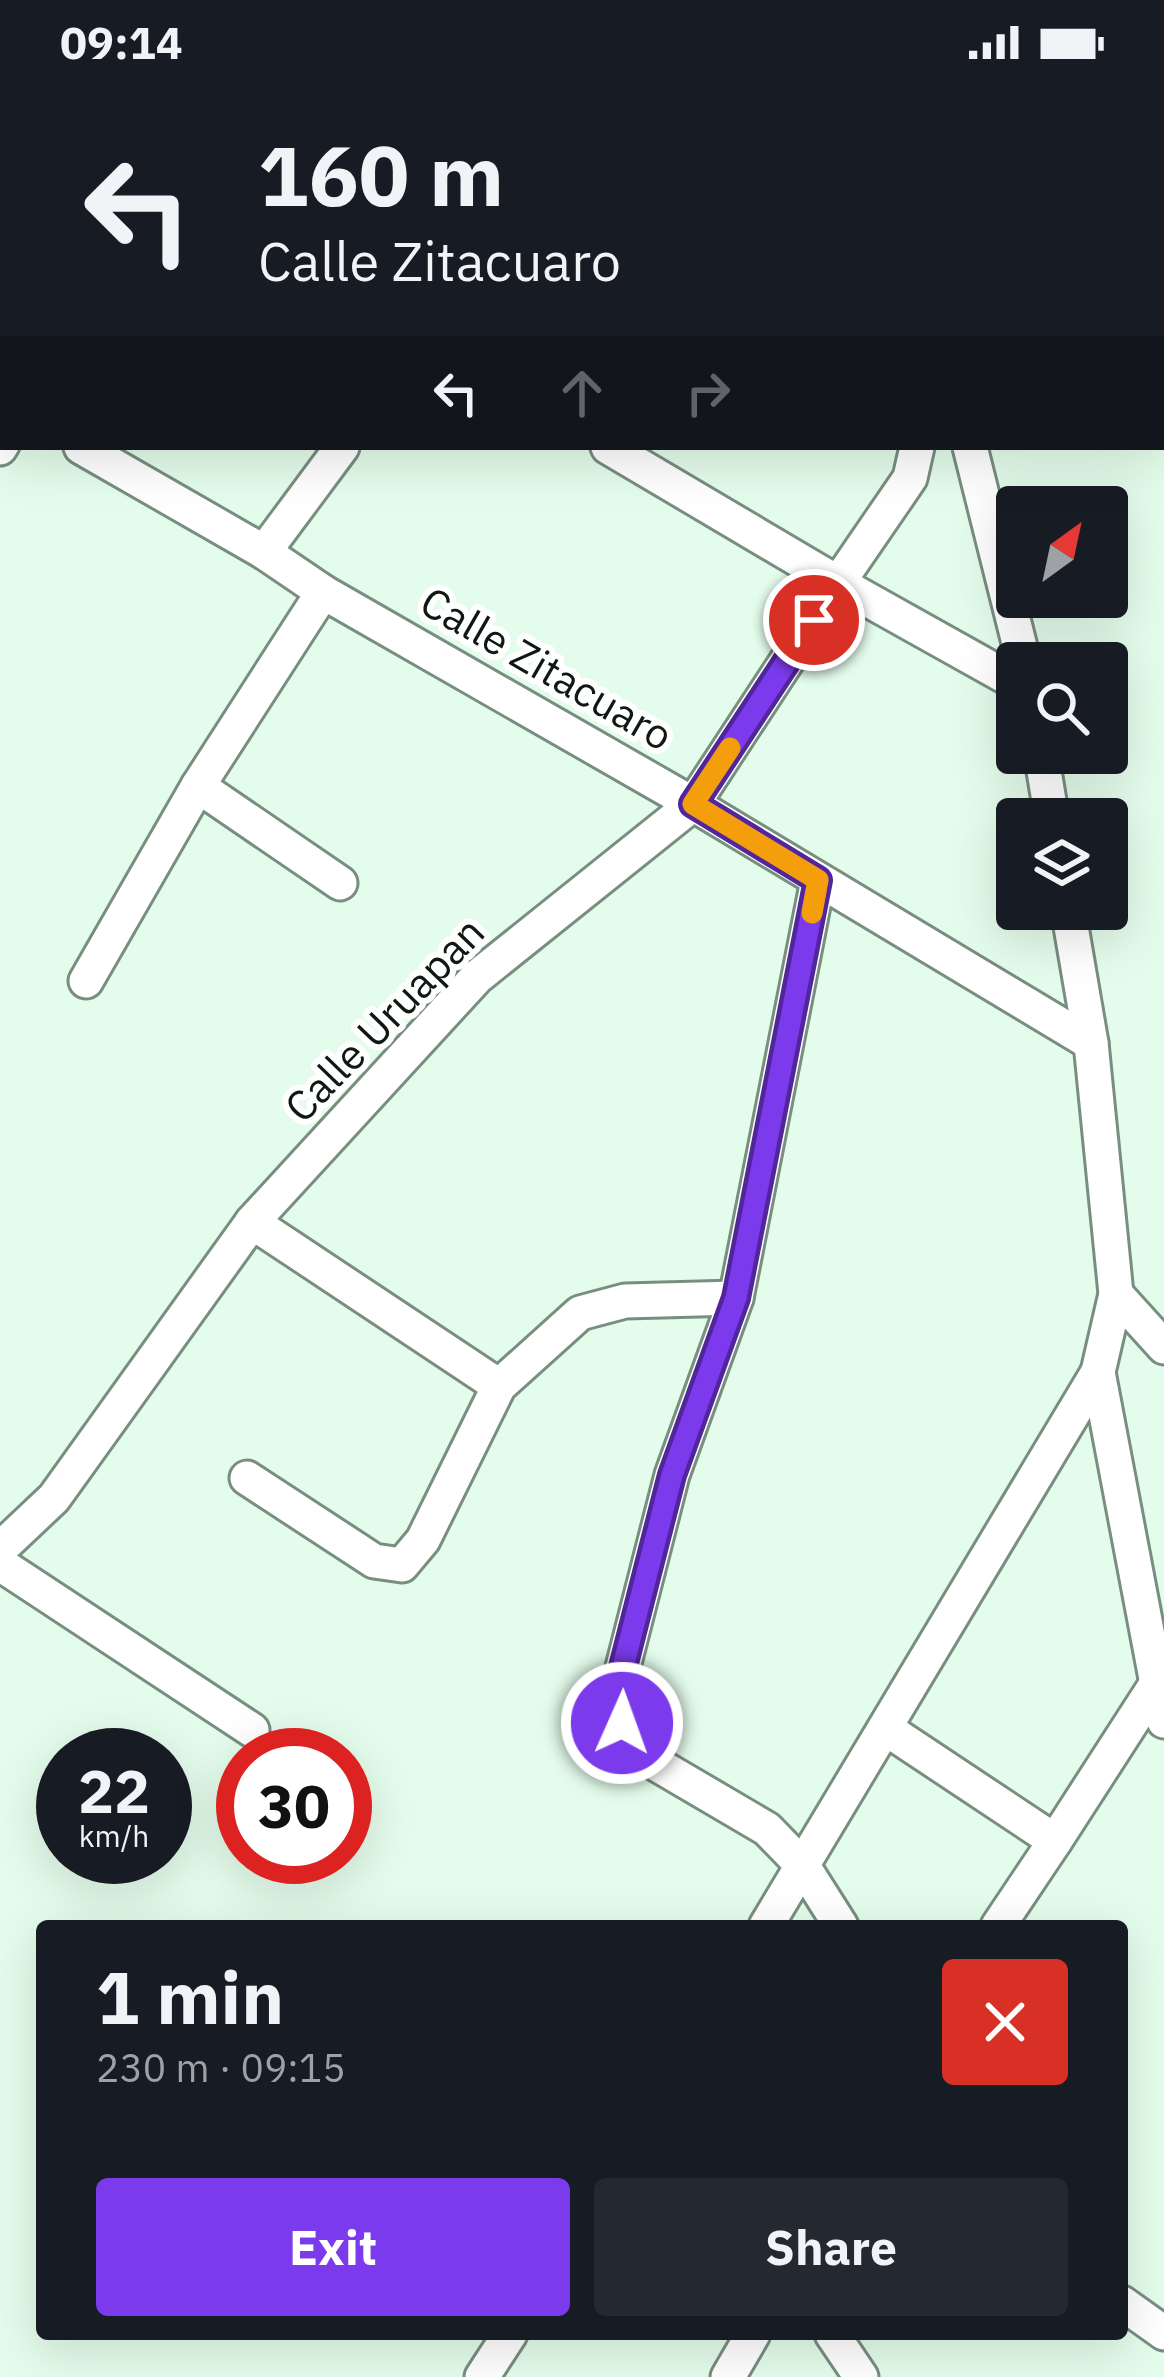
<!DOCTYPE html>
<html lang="en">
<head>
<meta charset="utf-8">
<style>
	body { margin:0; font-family:"IBM Plex Sans",sans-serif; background:#242831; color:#f1f3f6; height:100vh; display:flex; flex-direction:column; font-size:45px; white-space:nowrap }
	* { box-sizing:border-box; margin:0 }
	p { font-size:39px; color:#9ea1a6 }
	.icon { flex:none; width:66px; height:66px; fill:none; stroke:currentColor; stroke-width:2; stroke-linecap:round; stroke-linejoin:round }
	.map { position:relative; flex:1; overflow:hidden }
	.panel { position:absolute; left:36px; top:1836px; width:1092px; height:420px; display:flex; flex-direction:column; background:#171b24; border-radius:12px; box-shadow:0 12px 48px #0002 }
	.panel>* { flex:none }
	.top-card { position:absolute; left:0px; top:0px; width:1164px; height:366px; box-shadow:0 12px 48px #0002; background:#171b24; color:#f1f3f6; overflow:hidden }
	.needle { width:78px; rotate:33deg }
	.tools { position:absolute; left:996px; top:402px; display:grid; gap:24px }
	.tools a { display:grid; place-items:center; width:132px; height:132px; border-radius:12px; background:#171b24; box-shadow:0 12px 48px #0002; font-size:60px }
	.speed { position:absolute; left:36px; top:1644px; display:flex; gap:24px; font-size:60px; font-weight:700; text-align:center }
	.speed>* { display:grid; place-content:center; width:156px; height:156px; border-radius:50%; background:#171b24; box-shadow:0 12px 48px #0002; line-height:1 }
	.speed small { font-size:30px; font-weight:400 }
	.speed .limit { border:18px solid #d22; background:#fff; color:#111 }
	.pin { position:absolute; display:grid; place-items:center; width:102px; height:102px; color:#fff; margin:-51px; border:6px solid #fff; border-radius:50%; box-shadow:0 3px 12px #0007 }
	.me { position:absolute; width:132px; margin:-66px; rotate:2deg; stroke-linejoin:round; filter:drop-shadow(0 0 9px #0008) }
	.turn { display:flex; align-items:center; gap:42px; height:252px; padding:0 60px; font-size:54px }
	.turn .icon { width:156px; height:156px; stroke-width:2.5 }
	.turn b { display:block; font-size:84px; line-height:102px }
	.lanes { display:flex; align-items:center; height:114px; padding:0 60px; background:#0003; justify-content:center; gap:60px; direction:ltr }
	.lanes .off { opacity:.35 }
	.round { display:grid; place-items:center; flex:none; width:126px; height:126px; border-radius:12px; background:#242831 }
	.head { display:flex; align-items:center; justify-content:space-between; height:204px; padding:0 60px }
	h1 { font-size:72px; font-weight:700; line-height:90px }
	.action { display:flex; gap:24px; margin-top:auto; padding:24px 60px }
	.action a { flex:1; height:138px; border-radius:12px; background:#7c3aed; color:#fff; font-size:48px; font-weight:700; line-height:138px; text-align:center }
	.action a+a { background:#242831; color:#f1f3f6 }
	.status { display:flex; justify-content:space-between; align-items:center; height:84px; padding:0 60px; background:#171b24; direction:ltr }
	.status svg { height:33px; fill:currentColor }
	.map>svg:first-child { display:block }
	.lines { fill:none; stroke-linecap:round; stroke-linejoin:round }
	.street-casing { stroke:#788e7f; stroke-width:39 }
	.street { stroke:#fff; stroke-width:33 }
	.route-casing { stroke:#51269a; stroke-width:30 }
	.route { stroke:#7c3aed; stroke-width:21 }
	.slow { stroke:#f59e0b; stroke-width:21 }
	.labels { text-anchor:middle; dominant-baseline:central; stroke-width:12; stroke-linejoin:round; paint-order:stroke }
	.street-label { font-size:42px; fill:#101812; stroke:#fff }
</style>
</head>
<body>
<div class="status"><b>09:14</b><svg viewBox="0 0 49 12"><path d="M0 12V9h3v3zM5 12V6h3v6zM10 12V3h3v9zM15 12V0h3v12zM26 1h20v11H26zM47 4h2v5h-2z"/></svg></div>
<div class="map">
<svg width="1164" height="2293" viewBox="0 0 1164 2293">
	<rect width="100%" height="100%" fill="#e4fceb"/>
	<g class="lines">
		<g class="street-casing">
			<g id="street">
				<path d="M512,0L517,3"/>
				<path d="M613,3L615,0"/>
				<path d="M884,3L885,0"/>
				<path d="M0,319L3,320"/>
				<path d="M81,363L264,468L323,508L693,720L1091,959"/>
				<path d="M608,363L838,499L1017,599"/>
				<path d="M970,363L1024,579"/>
				<path d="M0,364L3,359"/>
				<path d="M264,468L342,363"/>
				<path d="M1041,669L1052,735"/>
				<path d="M198,702L340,799"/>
				<path d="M818,796L736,1214L672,1391L623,1583L622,1639L658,1681L767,1745L803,1782L841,1842"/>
				<path d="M1068,825L1091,959L1116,1210L1098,1288L1164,1637"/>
				<path d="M86,897L198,702L323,508"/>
				<path d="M252,1138L499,1302"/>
				<path d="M1116,1210L1164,1263"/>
				<path d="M247,1394L374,1477L402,1481L423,1456L499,1302L580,1229L625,1217L736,1214"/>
				<path d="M0,1465L54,1414L252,1138L477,893L693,720L838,499L910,394L917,363"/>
				<path d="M0,1480L252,1646"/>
				<path d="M885,1644L1055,1757L1157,1599"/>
				<path d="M766,1842L1098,1288"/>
				<path d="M998,1842L1055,1757"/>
				<path d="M1122,2219L1164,2249"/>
				<path d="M832,2250L861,2293"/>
				<path d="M482,2293L510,2250"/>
				<path d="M728,2293L753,2250"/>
			</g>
		</g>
		<use href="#street" class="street"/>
	</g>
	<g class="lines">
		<g class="route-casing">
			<path id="route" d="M622,1639L623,1583L672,1391L736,1214L818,796L693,720L814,536"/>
		</g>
		<use href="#route" class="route"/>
		<path class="slow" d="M730,664L693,720L818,796L812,829"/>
	</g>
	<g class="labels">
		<g class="street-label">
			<text transform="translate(547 584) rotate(30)">Calle Zitacuaro</text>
			<text transform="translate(384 935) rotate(-46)">Calle Uruapan</text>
		</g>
	</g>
</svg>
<div class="tools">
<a><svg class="needle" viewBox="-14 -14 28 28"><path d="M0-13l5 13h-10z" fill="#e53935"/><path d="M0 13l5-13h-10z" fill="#9ea1a6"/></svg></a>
<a><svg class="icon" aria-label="search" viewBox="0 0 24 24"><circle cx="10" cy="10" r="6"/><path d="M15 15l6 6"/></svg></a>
<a><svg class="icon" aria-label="layers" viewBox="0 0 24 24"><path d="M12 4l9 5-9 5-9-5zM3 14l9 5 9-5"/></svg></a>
</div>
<div class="speed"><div>22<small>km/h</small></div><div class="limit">30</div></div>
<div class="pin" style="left:814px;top:536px;background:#d93025"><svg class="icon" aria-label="arrive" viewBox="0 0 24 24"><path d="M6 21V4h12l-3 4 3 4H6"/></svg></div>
<svg class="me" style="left:622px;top:1639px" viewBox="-20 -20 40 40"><circle r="17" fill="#7c3aed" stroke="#fff" stroke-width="3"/><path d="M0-11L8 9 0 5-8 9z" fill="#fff"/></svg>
<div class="top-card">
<div class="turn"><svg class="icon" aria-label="left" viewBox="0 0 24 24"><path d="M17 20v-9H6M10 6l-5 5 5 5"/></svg><div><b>160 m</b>Calle Zitacuaro</div></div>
<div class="lanes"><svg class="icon" aria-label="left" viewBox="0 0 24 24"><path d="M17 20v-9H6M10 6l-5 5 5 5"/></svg><svg class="icon off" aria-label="ahead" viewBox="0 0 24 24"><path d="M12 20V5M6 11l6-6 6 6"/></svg><svg class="icon off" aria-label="right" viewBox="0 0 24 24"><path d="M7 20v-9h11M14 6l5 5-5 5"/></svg></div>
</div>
<section class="panel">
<div class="head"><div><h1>1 min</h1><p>230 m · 09:15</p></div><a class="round" style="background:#d93025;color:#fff"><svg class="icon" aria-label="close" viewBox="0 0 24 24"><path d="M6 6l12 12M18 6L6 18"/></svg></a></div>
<div class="action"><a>Exit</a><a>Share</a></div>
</section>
</div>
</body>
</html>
